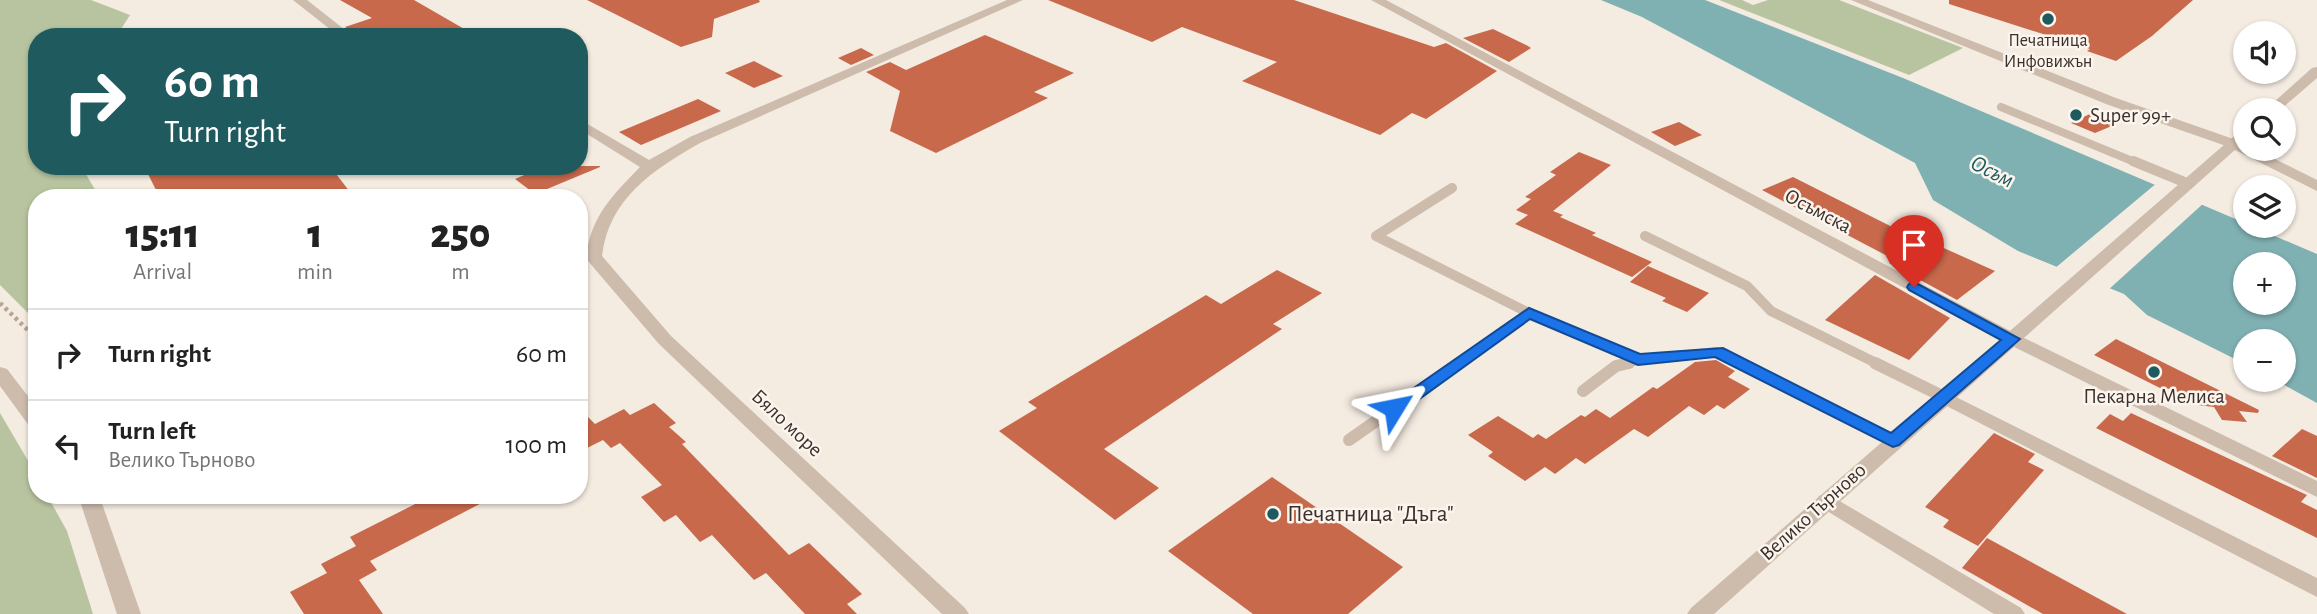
<!DOCTYPE html>
<html lang="en">
<head>
<meta charset="utf-8">
<style>
	body { margin:0; font-family:"Alegreya Sans",sans-serif; background:#f6f6f6; color:#222; height:100vh; display:flex; flex-direction:column; font-size:26px; white-space:nowrap }
	* { box-sizing:border-box; margin:0 }
	p { font-size:23px; color:#767676 }
	.icon { flex:none; width:38px; height:38px; fill:none; stroke:currentColor; stroke-width:2; stroke-linecap:round; stroke-linejoin:round }
	.map { position:relative; flex:1; overflow:hidden }
	.sheet { position:absolute; left:28px; top:189px; width:560px; height:315px; display:flex; flex-direction:column; background:#fff; border-radius:28px; box-shadow:0 2px 5px #0004 }
	.sheet>* { flex:none }
	.hud { position:absolute; left:28px; top:28px; width:560px; height:147px; border-radius:28px; box-shadow:0 2px 5px #0004; background:#1f5a5e; color:#fff; overflow:hidden }
	.fabs { position:absolute; left:2233px; top:21px; display:grid; gap:14px }
	.fabs a { display:grid; place-items:center; width:63px; height:63px; border-radius:50%; background:#fff; box-shadow:0 2px 5px #0004; font-size:35px }
	.pin { position:absolute; display:grid; place-items:center; width:60px; height:60px; color:#fff; margin:-72px -30px; border-radius:50% 50% 50% 0; rotate:-45deg; box-shadow:0 0 7px #0007 }
	.pin .icon { rotate:45deg }
	.me { position:absolute; width:77px; margin:-38px; rotate:55deg; stroke-linejoin:round; filter:drop-shadow(0 0 5px #0008) }
	.turn { display:flex; align-items:center; gap:24px; height:147px; padding:0 21px; font-size:32px }
	.turn .icon { width:91px; height:91px; stroke-width:2.5 }
	.turn b { display:block; font-size:49px; line-height:60px }
	.eta { display:flex; justify-content:space-evenly; align-items:center; height:119px; text-align:center }
	.eta b { font-size:42px; font-weight:800; line-height:49px }
	ul { padding:0; list-style:none }
	li { display:flex; align-items:center; gap:21px; height:91px; padding:0 21px; border-top:2px solid #e0e0e0 }
	li div { flex:1 }
	li b { display:block; font-size:26px }
	li em { font-style:normal }
	.map>svg:first-child { display:block }
	.green { fill:#b8c4a0 }
	.water { fill:#7fb0b2; fill-rule:evenodd }
	.pier { fill:#f4ebe1 }
	.building { fill:#c8694b }
	.lines { fill:none; stroke-linecap:round; stroke-linejoin:round }
	.path { stroke:#b9a596; stroke-width:4.5; stroke-dasharray:3.5 3.5; stroke-linecap:butt }
	.service-far2 { stroke:#cdbbac; stroke-width:8 }
	.service-far1 { stroke:#cdbbac; stroke-width:10 }
	.service { stroke:#cdbbac; stroke-width:12 }
	.minor { fill:#cdbbac; fill-rule:evenodd }
	.tertiary { fill:#cdbbac; fill-rule:evenodd }
	.route { fill:#1a73e8; stroke:#114b97; stroke-width:2 }
	.poi-dot { fill:#1f5a5e; stroke:#fbf5ee; stroke-width:2.5 }
	.labels { text-anchor:middle; dominant-baseline:central; stroke-width:5; stroke-linejoin:round; paint-order:stroke }
	.far-poi-label { font-size:18px; fill:#3b302b; stroke:#fbf5ee }
	.poi-label { font-size:21px; fill:#3b302b; stroke:#fbf5ee; text-anchor:start }
	.street-label { font-size:21px; fill:#3b302b; stroke:#fbf5ee }
	.water-label { font-size:23px; font-style:italic; fill:#1f5a5e; stroke:#fbf5ee }
	.near-poi-label { font-size:24px; fill:#3b302b; stroke:#fbf5ee; text-anchor:start }
</style>
</head>
<body>
<div class="map">
<svg width="2317" height="614" viewBox="0 0 2317 614">
	<rect width="100%" height="100%" fill="#f4ebe1"/>
	<g class="green">
		<path d="M0,0H91L130,15L116,37H37V73L28,76L37,91V166H81L100,198H37V322L0,285Z"/>
		<path d="M1719,0H1742L1753,5L1768,0H1839L1963,48L1909,75Z"/>
		<path d="M0,413L37,476V495H47L67,531L93,614H0Z"/>
	</g>
	<path class="water" d="M1601,0H1705L1903,78L2245,223V226H2251L2317,254V403L2275,380H2284V341H2245V364L2147,315L2124,294L2018,251L1933,200L1915,163L1642,17ZM2245,264H2284V303H2245Z"/>
	<path class="pier" d="M2158,182L2205,202L2107,291L2054,269Z"/>
	<g class="building">
		<path d="M340,0H414L466,30L445,37H357L345,27L372,18Z"/>
		<path d="M587,0H759L760,2L714,19L712,37L681,47Z"/>
		<path d="M1048,0H1294L1434,47L1446,43L1497,71L1426,119L1412,113L1380,135L1242,81L1277,62L1182,27L1152,42Z"/>
		<path d="M1949,0H2193L2152,36L2116,61L2087,51L2090,49L1949,4Z"/>
		<path d="M1493,29L1528,46L1531,48L1509,62L1463,38Z"/>
		<path d="M985,35L1074,73L1034,92L1048,98L936,153L890,131L900,91L866,72L890,62L906,70Z"/>
		<path d="M861,48L874,55L851,65L838,58Z"/>
		<path d="M754,61L783,76L754,88L725,73Z"/>
		<path d="M698,99L721,111L641,145L619,132Z"/>
		<path d="M2094,112L2119,123L2095,133L2071,123Z"/>
		<path d="M1679,122L1702,135L1675,146L1651,132Z"/>
		<path d="M1579,152L1611,165L1553,211L1563,215L1560,217L1596,233L1592,235L1652,262L1632,277L1515,224L1528,215L1516,210L1531,199L1525,197L1556,175L1550,172Z"/>
		<path d="M144,166H330L350,192L334,198H160Z"/>
		<path d="M545,166H600V167L535,194L515,179Z"/>
		<path d="M1793,177L1914,238L1917,236L1995,271L1957,300L1889,263L1893,259L1762,190Z"/>
		<path d="M1648,266L1709,293L1687,312L1662,301L1666,298L1630,282Z"/>
		<path d="M1277,270L1322,293L1273,324L1282,329L1104,449L1159,488L1115,520L999,431L1037,408L1028,402L1206,295L1221,304Z"/>
		<path d="M1875,275L1950,318L1909,360L1825,320Z"/>
		<path d="M2116,339L2259,410L2258,413L2239,411L2247,422L2222,420L2214,407L2189,404L2185,396L2172,389L2160,388L2094,355Z"/>
		<path d="M1716,360L1735,371L1728,377L1750,389L1724,409L1717,405L1704,415L1689,406L1648,437L1634,429L1585,464L1576,458L1555,474L1545,467L1525,481L1488,456L1493,452L1468,435L1498,416L1533,438L1538,434L1546,439L1581,415L1585,417L1596,409L1610,418L1653,387L1657,389L1695,362Z"/>
		<path d="M654,403L676,423L669,427L686,442L682,444L789,555L809,543L862,594L847,604L857,614H805L766,573L754,580L712,535L700,542L676,515L664,522L641,497L662,485L620,443L611,448L603,440L579,452V408L595,424L624,409L630,415Z"/>
		<path d="M2131,413L2307,495L2301,502L2317,510V538L2096,428L2110,414L2123,421Z"/>
		<path d="M2302,429L2317,436V478L2272,456Z"/>
		<path d="M1994,433L2035,454L2028,462L2044,470L1978,546L1943,527L1949,520L1925,507Z"/>
		<path d="M1272,477L1403,567L1348,614H1253L1168,551Z"/>
		<path d="M433,495H497L370,561L377,570L359,580L383,614H304L290,592L327,573L321,564L356,546L350,537Z"/>
		<path d="M1987,538L2127,614H2043L1962,568Z"/>
	</g>
	<g class="lines">
		<path class="path" d="M0,303L37,339"/>
		<path class="service-far2" d="M2001,107L2137,163"/>
		<g class="service-far1">
			<path d="M2133,161L2189,184"/>
			<path d="M1452,188L1376,236L1529,313L1456,364"/>
			<path d="M1645,236L1747,286L1771,311L1878,364"/>
			<path d="M1529,313L1638,360"/>
			<path d="M1622,364L1638,360L1717,352L1741,364"/>
		</g>
		<g class="service">
			<path d="M1738,363L1893,441"/>
			<path d="M1875,363L1944,397"/>
			<path d="M1583,391L1616,366L1629,363"/>
			<path d="M1349,440L1459,363"/>
		</g>
		<g class="minor">
			<path d="M293,0H307L354,37H340Z"/>
			<path d="M1007,0H1023L700,143C653,170 609,198 602,256L671,336L965,608L969,614H942L659,344L588,261L586,257C591,216 612,196 640,167L579,129V119L649,160L690,137Z"/>
			<path d="M1371,0H1386L2018,335L2317,481V497L2006,343Z"/>
			<path d="M1851,0H1868L2116,98L2239,141L2245,144V149H2255L2317,180V191L2229,147L2106,104Z"/>
			<path d="M1944,391L2317,578V597L1937,401L1934,397L1937,393Z"/>
			<path d="M1826,493L2021,608L2025,614H1994L1819,506L1816,501L1819,496Z"/>
		</g>
		<g class="tertiary">
			<path d="M2317,67V78L2280,110H2265L2312,68Z"/>
			<path d="M2245,130V141L1714,614H1687L1691,608L2240,131Z"/>
			<path d="M0,367L7,369L37,408V429L30,427L0,386Z"/>
			<path d="M78,495H99L141,614H117Z"/>
		</g>
	</g>
	<path class="route" d="M1914,282L2020,339L1899,445L1893,447L1715,357L1638,365L1530,319L1400,413H1388L1385,408L1529,308L1640,354L1723,348L1891,433L2001,340L1909,290L1907,287L1909,284Z"/>
	<g class="poi-dot">
		<circle cx="2048" cy="19" r="7"/>
		<circle cx="2076" cy="115" r="7"/>
		<circle cx="2154" cy="372" r="7"/>
		<circle cx="1273" cy="514" r="7"/>
	</g>
	<g class="labels">
		<g class="far-poi-label">
			<text x="2048" y="41">Печатница<tspan x="2048" dy="21">Инфовижън</tspan></text>
		</g>
		<g class="poi-label">
			<text x="2090" y="115">Super 99+</text>
			<text x="2154" y="396" text-anchor="middle">Пекарна Мелиса</text>
		</g>
		<g class="street-label">
			<text transform="translate(1818 211) rotate(28)">Осъмска</text>
			<text transform="translate(787 423) rotate(43)">Бяло море</text>
			<text transform="translate(1813 512) rotate(-42)">Велико Търново</text>
		</g>
		<g class="water-label">
			<text transform="translate(1992 172) rotate(27)">Осъм</text>
		</g>
		<g class="near-poi-label">
			<text x="1287" y="514">Печатница "Дъга"</text>
		</g>
	</g>
</svg>
<div class="fabs">
<a><svg class="icon" aria-label="sound" viewBox="0 0 24 24"><path d="M4 9h4l5-4v14l-5-4H4zM17 9q2 3 0 6"/></svg></a>
<a><svg class="icon" aria-label="search" viewBox="0 0 24 24"><circle cx="10" cy="10" r="6"/><path d="M15 15l6 6"/></svg></a>
<a><svg class="icon" aria-label="layers" viewBox="0 0 24 24"><path d="M12 4l9 5-9 5-9-5zM3 14l9 5 9-5"/></svg></a>
<a>+</a>
<a>−</a>
</div>
<div class="pin" style="left:1914px;top:287px;background:#d93025"><svg class="icon" aria-label="arrive" viewBox="0 0 24 24"><path d="M6 21V4h12l-3 4 3 4H6"/></svg></div>
<svg class="me" style="left:1394px;top:408px" viewBox="-20 -20 40 40"><path d="M0-17L14 15 0 8-14 15z" fill="#1a73e8" stroke="#fff" stroke-width="4"/></svg>
<div class="hud">
<div class="turn"><svg class="icon" aria-label="right" viewBox="0 0 24 24"><path d="M7 20v-9h11M14 6l5 5-5 5"/></svg><div><b>60 m</b>Turn right</div></div>
</div>
<section class="sheet">
<div class="eta">
<div><b>15:11</b><p>Arrival</p></div>
<div><b>1</b><p>min</p></div>
<div><b>250</b><p>m</p></div>
</div>
<ul>
<li><svg class="icon" aria-label="right" viewBox="0 0 24 24"><path d="M7 20v-9h11M14 6l5 5-5 5"/></svg><div><b>Turn right</b></div><em>60 m</em></li>
<li><svg class="icon" aria-label="left" viewBox="0 0 24 24"><path d="M17 20v-9H6M10 6l-5 5 5 5"/></svg><div><b>Turn left</b><p>Велико Търново</p></div><em>100 m</em></li>
</ul>
</section>
</div>
</body>
</html>
